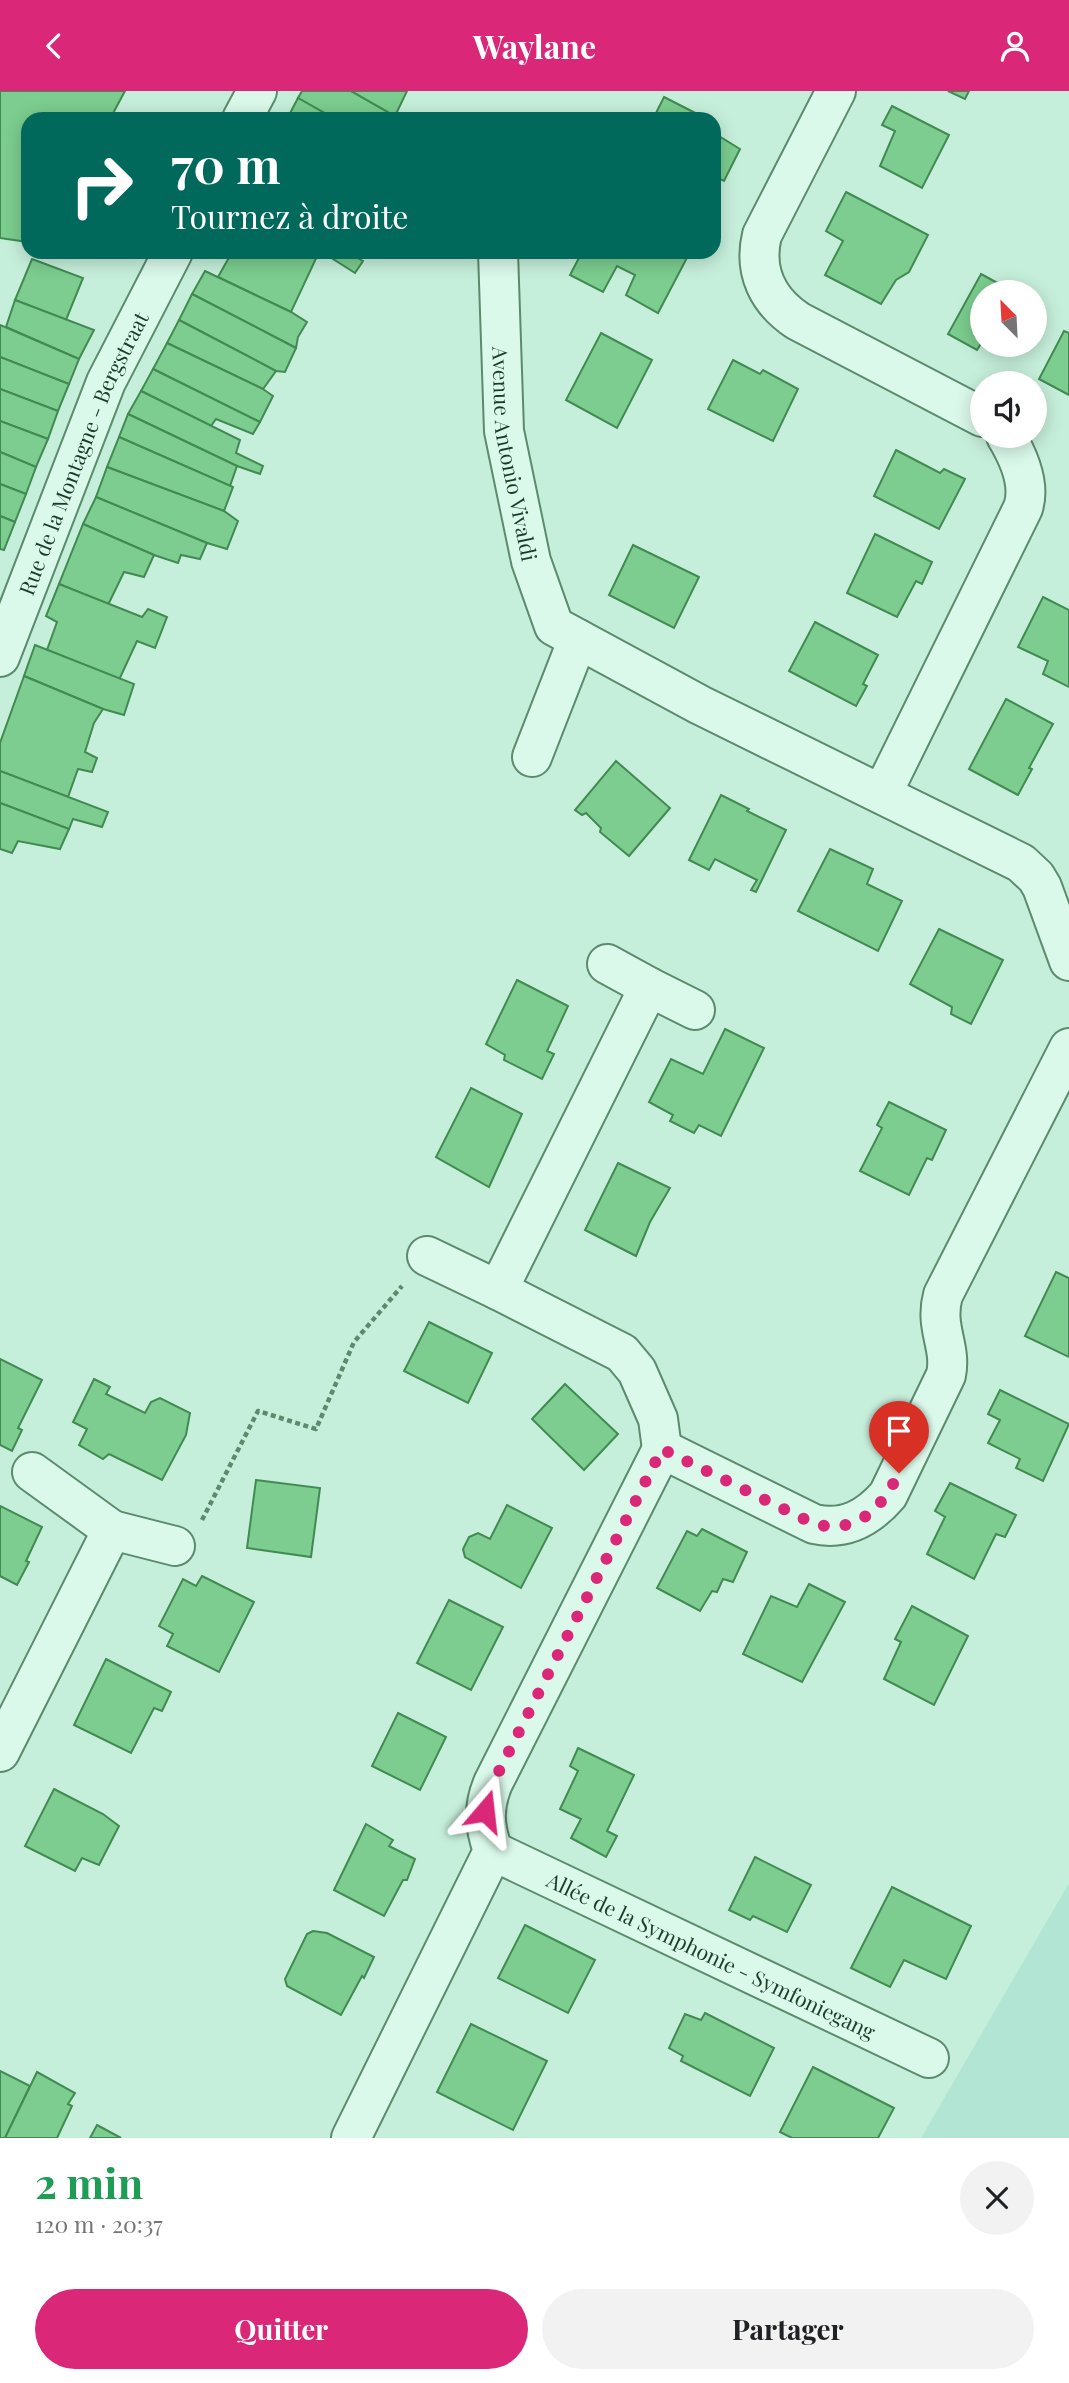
<!DOCTYPE html>
<html lang="fr">
<head>
<meta charset="utf-8">
<style>
	body { margin:0; font-family:"Playfair Display",serif; background:#f2f2f2; color:#202124; height:100vh; display:flex; flex-direction:column; font-size:26px; white-space:nowrap }
	* { box-sizing:border-box; margin:0 }
	p { font-size:23px; color:#757577 }
	.icon { flex:none; width:38px; height:38px; fill:none; stroke:currentColor; stroke-width:2; stroke-linecap:round; stroke-linejoin:round }
	.map { position:relative; height:2047px; overflow:hidden }
	.drawer { display:flex; flex-direction:column; background:#fff; flex:1 }
	.drawer>* { flex:none }
	.hud { position:absolute; left:21px; top:21px; width:700px; height:147px; border-radius:21px; box-shadow:0 4px 18px #0003; background:#00695c; color:#fff; overflow:hidden }
	.needle { width:46px; rotate:336deg }
	.buttons { position:absolute; left:970px; top:189px; display:grid; gap:14px }
	.buttons a { display:grid; place-items:center; width:77px; height:77px; border-radius:50%; background:#fff; box-shadow:0 4px 18px #0003; font-size:35px }
	.pin { position:absolute; display:grid; place-items:center; width:60px; height:60px; color:#fff; margin:-72px -30px; border-radius:50% 50% 50% 0; rotate:-45deg; box-shadow:0 0 7px #0007 }
	.pin .icon { rotate:45deg }
	.me { position:absolute; width:77px; margin:-38px; rotate:17deg; stroke-linejoin:round; filter:drop-shadow(0 0 5px #0008) }
	.turn { display:flex; align-items:center; gap:24px; height:147px; padding:0 35px; font-size:32px }
	.turn .icon { width:91px; height:91px; stroke-width:2.5 }
	.turn b { display:block; font-size:49px; line-height:60px }
	.round { display:grid; place-items:center; flex:none; width:74px; height:74px; border-radius:37px; background:#f2f2f2 }
	.headline { display:flex; align-items:center; justify-content:space-between; height:119px; padding:0 35px }
	h1 { font-size:42px; font-weight:700; line-height:52px; color:#1e9e55 }
	.action { display:flex; gap:14px; margin-top:auto; padding:14px 35px }
	.action a { flex:1; height:80px; border-radius:42px; background:#db2777; color:#fff; font-size:28px; font-weight:700; line-height:80px; text-align:center }
	.action a+a { background:#f2f2f2; color:#202124 }
	header { display:flex; justify-content:space-between; align-items:center; height:91px; padding:0 35px; background:#db2777; color:#fff; font-size:32px; font-weight:700 }
	.map>svg:first-child { display:block }
	.farmland { fill:#b3e5d4 }
	.building { fill:#7ccd8f; stroke:#418a51; stroke-width:2 }
	.lines { fill:none; stroke-linecap:round; stroke-linejoin:round }
	.minor-casing { stroke:#5b8b6c; stroke-width:42 }
	.path { stroke:#5b8b6c; stroke-width:4.5; stroke-dasharray:5 3.5; stroke-linecap:butt }
	.minor { stroke:#daf9ea; stroke-width:38 }
	.route { stroke:#db2777; stroke-width:12; stroke-dasharray:0 21.6 }
	.labels { text-anchor:middle; dominant-baseline:central; stroke-width:7; stroke-linejoin:round; paint-order:stroke }
	.street-label { font-size:21px; fill:#1f3b28; stroke:#d6f6e7 }
</style>
</head>
<body>
<header><svg class="icon" aria-label="back" viewBox="0 0 24 24"><path d="M15 5l-7 7 7 7"/></svg>Waylane<svg class="icon" aria-label="person" viewBox="0 0 24 24"><circle cx="12" cy="8" r="4"/><path d="M4 21q1-7 8-7t8 7"/></svg></header>
<div class="map">
<svg width="1069" height="2047" viewBox="0 0 1069 2047">
	<rect width="100%" height="100%" fill="#c6efdb"/>
	<path class="farmland" d="M1069,1792V2047H921Z"/>
	<g class="building">
		<path d="M0,0H125L110,28H28V151L0,147Z"/>
		<path d="M302,0H351L400,28H335L298,7Z"/>
		<path d="M351,0H407L395,25Z"/>
		<path d="M948,0H969L965,8Z"/>
		<path d="M664,6L707,28H653Z"/>
		<path d="M298,7L335,28H287Z"/>
		<path d="M892,15L949,44L922,97L880,75L895,40L882,34Z"/>
		<path d="M714,42L740,58L724,90L714,85Z"/>
		<path d="M846,101L928,144L909,181L896,189L881,213L825,184L843,150L826,140Z"/>
		<path d="M232,161H319L291,221L218,186Z"/>
		<path d="M322,161H347L363,170L355,182Z"/>
		<path d="M582,161H690L658,222L626,204L635,184L617,175L603,201L570,184Z"/>
		<path d="M32,168L83,187L66,229L15,209Z"/>
		<path d="M205,180L291,221L307,231L298,246L296,257L192,203Z"/>
		<path d="M981,183L1014,201H982V251L977,259L948,243Z"/>
		<path d="M192,203L296,257L285,281L276,280L179,229Z"/>
		<path d="M15,209L94,239L79,268L6,236Z"/>
		<path d="M179,229L276,280L263,298L167,252Z"/>
		<path d="M0,234L79,268L69,293L0,266Z"/>
		<path d="M1064,240L1069,242V304L1039,288Z"/>
		<path d="M601,242L652,269L617,337L566,309Z"/>
		<path d="M167,252L263,298L273,305L260,331L153,278Z"/>
		<path d="M0,266L69,293L58,320L0,298Z"/>
		<path d="M733,269L760,283L763,279L798,298L773,350L708,318Z"/>
		<path d="M153,278L260,331L253,343L216,328L211,335L141,300Z"/>
		<path d="M0,298L58,320L48,348L0,330Z"/>
		<path d="M141,300L240,349L236,362L263,375L260,383L237,375L128,323Z"/>
		<path d="M128,323L237,375L230,395L119,346Z"/>
		<path d="M0,330L48,348L36,376L0,361Z"/>
		<path d="M119,346L233,396L224,420L107,376Z"/>
		<path d="M896,359L940,382L944,378L965,388L939,438L874,405Z"/>
		<path d="M0,361L36,376L26,403L0,393Z"/>
		<path d="M107,376L224,420L238,430L227,458L207,452L96,406Z"/>
		<path d="M0,393L26,403L15,431L0,425Z"/>
		<path d="M96,406L207,452L200,468L181,464L178,472L154,464L83,433Z"/>
		<path d="M0,425L15,431L4,459L0,458Z"/>
		<path d="M83,433L154,464L144,486L124,481L108,514L59,493Z"/>
		<path d="M875,443L932,471L922,493L916,490L897,526L847,502Z"/>
		<path d="M633,454L699,486L674,537L609,504Z"/>
		<path d="M59,493L142,526L148,518L167,526L155,557L137,550L119,589L47,559L57,531L46,525Z"/>
		<path d="M1043,506L1069,519V596L1043,583L1048,570L1018,556Z"/>
		<path d="M815,531L878,564L863,593L867,595L856,615L789,580Z"/>
		<path d="M35,554L134,593L124,624L103,618L24,585Z"/>
		<path d="M24,585L103,618L94,632L85,661L97,667L92,681L78,678L68,706L0,680V652Z"/>
		<path d="M1006,608L1053,633L1029,677L1032,678L1018,704L969,678Z"/>
		<path d="M616,670L670,717L629,765L600,741L601,737L586,722L582,724L575,719Z"/>
		<path d="M0,680L108,721L102,736L73,728L69,738L0,712Z"/>
		<path d="M721,704L749,718L747,720L786,739L756,801L751,799L757,789L715,768L709,779L689,769Z"/>
		<path d="M0,712L69,738L60,758L18,750L12,762L0,758Z"/>
		<path d="M830,758L873,778L867,793L902,810L878,860L798,820Z"/>
		<path d="M939,838L1003,869L971,933L951,923L952,916L910,893Z"/>
		<path d="M517,889L568,915L547,960L554,963L542,988L504,969L505,964L486,953Z"/>
		<path d="M725,938L764,957L721,1045L699,1034L694,1042L670,1030L673,1024L649,1011L671,968L703,983Z"/>
		<path d="M471,997L522,1023L489,1096L436,1066Z"/>
		<path d="M889,1011L946,1039L932,1069L927,1067L909,1104L860,1080L882,1037L877,1034Z"/>
		<path d="M618,1072L670,1097L650,1131L636,1165L585,1139Z"/>
		<path d="M1056,1181L1069,1187V1266L1025,1245Z"/>
		<path d="M429,1231L492,1262L468,1312L404,1280Z"/>
		<path d="M0,1268L42,1289L18,1337L22,1339L12,1360L0,1354Z"/>
		<path d="M94,1288L110,1296L106,1303L145,1322L151,1311L160,1307L190,1322L186,1344L162,1389L109,1363L103,1368L79,1354L87,1338L73,1331Z"/>
		<path d="M565,1293L618,1343L584,1379L532,1328Z"/>
		<path d="M1000,1299L1069,1333L1043,1390L1016,1377L1020,1368L988,1352L1000,1329L988,1323Z"/>
		<path d="M256,1389L320,1397L311,1466L247,1457Z"/>
		<path d="M950,1392L1016,1424L1005,1446L996,1443L974,1488L927,1463L945,1426L935,1420Z"/>
		<path d="M507,1414L552,1437L521,1497L465,1466L463,1458L469,1446L478,1442L490,1448Z"/>
		<path d="M0,1415L42,1436L26,1470L29,1471L17,1494L0,1485Z"/>
		<path d="M702,1438L747,1461L733,1491L723,1488L717,1501L712,1500L700,1520L657,1497L687,1440L697,1445Z"/>
		<path d="M202,1485L254,1511L219,1581L167,1555L173,1543L159,1535L183,1488L196,1495Z"/>
		<path d="M809,1493L845,1511L802,1591L743,1563L771,1505L797,1516Z"/>
		<path d="M449,1509L503,1536L471,1599L417,1572Z"/>
		<path d="M912,1515L968,1545L934,1614L884,1588L901,1551L895,1548Z"/>
		<path d="M106,1568L171,1601L162,1620L154,1617L131,1662L74,1634Z"/>
		<path d="M398,1622L446,1646L420,1699L372,1675Z"/>
		<path d="M578,1657L634,1684L607,1740L617,1745L606,1766L571,1747L581,1728L560,1718L578,1680L570,1675Z"/>
		<path d="M54,1698L103,1723L119,1735L99,1774L82,1767L75,1780L25,1755Z"/>
		<path d="M366,1733L393,1749L389,1755L415,1768L407,1789H403L384,1825L334,1799Z"/>
		<path d="M755,1766L811,1794L787,1841L753,1825L750,1829L729,1819Z"/>
		<path d="M892,1796L971,1835L946,1888L904,1869L890,1896L851,1877Z"/>
		<path d="M525,1834L595,1869L568,1922L498,1887Z"/>
		<path d="M313,1840L327,1842L374,1866L364,1887L362,1885L341,1924L287,1895L285,1888L307,1843Z"/>
		<path d="M705,1922L774,1957L750,2005L681,1970L683,1965L669,1957L685,1923L701,1929Z"/>
		<path d="M471,1933L547,1970L513,2039L437,2001Z"/>
		<path d="M813,1976L894,2017L878,2047H792L780,2041Z"/>
		<path d="M0,1980L30,1995L5,2047H0Z"/>
		<path d="M37,1981L75,2002L68,2013L72,2015L57,2047H5Z"/>
		<path d="M97,2034L121,2047H90Z"/>
	</g>
	<g class="lines">
		<g class="minor-casing">
			<g id="minor">
				<path d="M836,0L762,144C753,181 768,210 798,230L982,326"/>
				<path d="M242,28L257,0"/>
				<path id="s1" d="M498,161L504,340L531,470L554,535L700,614L1021,772L1036,786L1042,796L1069,870"/>
				<path id="s2" d="M0,566L106,291L173,161"/>
				<path d="M532,666L578,548"/>
				<path d="M882,703L1023,417C1031,393 1018,365 1006,345"/>
				<path d="M607,873L649,896L498,1199L622,1262L637,1280L658,1328L662,1358"/>
				<path d="M649,896L695,919"/>
				<path d="M427,1165L498,1199"/>
				<path d="M112,1439L175,1455"/>
				<path d="M0,1661L112,1439L32,1381"/>
				<path id="s3" d="M493,1760L929,1967"/>
				<path d="M351,2047L493,1760C484,1735 483,1716 493,1692L662,1358L814,1433C845,1440 868,1427 888,1404L946,1284C952,1255 934,1237 943,1204L1069,957"/>
			</g>
		</g>
		<path class="path" d="M202,1429L258,1320L316,1338L354,1251L402,1195"/>
		<use href="#minor" class="minor"/>
	</g>
	<g class="lines">
		<path class="route" d="M485,1720L486,1709L493,1692L662,1358L814,1433C858,1443 881,1418 899,1382"/>
	</g>
	<g class="labels">
		<g class="street-label">
			<text stroke="none"><textPath href="#s2" startOffset="220">Rue de la Montagne - Bergstraat</textPath></text>
			<text stroke="none"><textPath href="#s1" startOffset="203">Avenue Antonio Vivaldi</textPath></text>
			<text stroke="none"><textPath href="#s3" startOffset="242">Allée de la Symphonie - Symfoniegang</textPath></text>
		</g>
	</g>
</svg>
<div class="buttons">
<a><svg class="needle" viewBox="-14 -14 28 28"><path d="M0-13l5 13h-10z" fill="#e53935"/><path d="M0 13l5-13h-10z" fill="#757577"/></svg></a>
<a><svg class="icon" aria-label="sound" viewBox="0 0 24 24"><path d="M4 9h4l5-4v14l-5-4H4zM17 9q2 3 0 6"/></svg></a>
</div>
<div class="pin" style="left:899px;top:1382px;background:#d93025"><svg class="icon" aria-label="arrive" viewBox="0 0 24 24"><path d="M6 21V4h12l-3 4 3 4H6"/></svg></div>
<svg class="me" style="left:485px;top:1720px" viewBox="-20 -20 40 40"><path d="M0-17L14 15 0 8-14 15z" fill="#db2777" stroke="#fff" stroke-width="4"/></svg>
<div class="hud">
<div class="turn"><svg class="icon" aria-label="right" viewBox="0 0 24 24"><path d="M7 20v-9h11M14 6l5 5-5 5"/></svg><div><b>70 m</b>Tournez à droite</div></div>
</div>
</div>
<section class="drawer">
<div class="headline"><div><h1>2 min</h1><p>120 m · 20:37</p></div><a class="round"><svg class="icon" aria-label="close" viewBox="0 0 24 24"><path d="M6 6l12 12M18 6L6 18"/></svg></a></div>
<div class="action"><a>Quitter</a><a>Partager</a></div>
</section>
</body>
</html>
